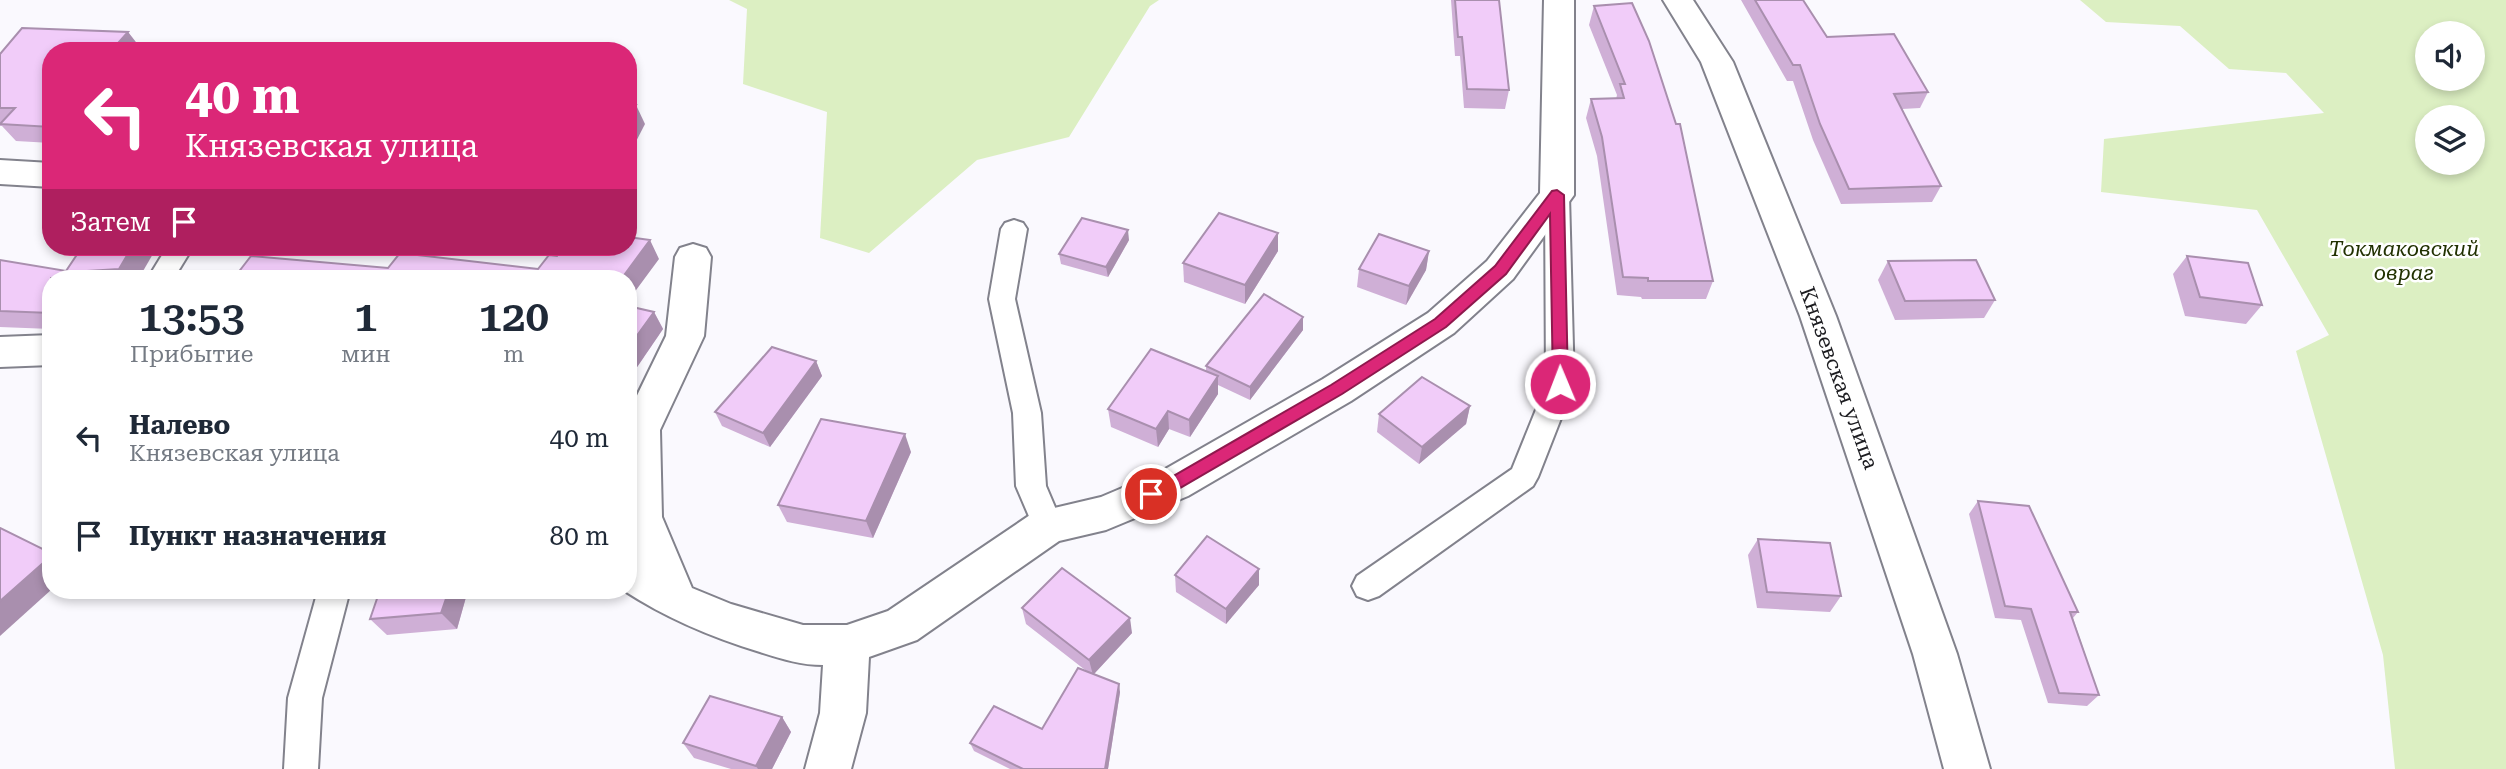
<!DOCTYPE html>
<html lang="ru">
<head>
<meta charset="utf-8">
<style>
	body { margin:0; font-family:"Roboto Serif",serif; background:#f6f6f7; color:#1f2937; height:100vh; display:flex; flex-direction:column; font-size:26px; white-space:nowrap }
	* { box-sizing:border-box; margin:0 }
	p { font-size:23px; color:#747a83 }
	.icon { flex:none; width:38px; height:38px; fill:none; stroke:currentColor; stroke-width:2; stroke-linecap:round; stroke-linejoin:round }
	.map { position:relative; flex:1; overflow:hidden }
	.sheet { position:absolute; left:42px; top:270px; width:595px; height:329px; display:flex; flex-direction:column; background:#fff; border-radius:28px; box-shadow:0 4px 10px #0003 }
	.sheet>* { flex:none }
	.banner { position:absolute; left:42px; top:42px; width:595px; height:214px; border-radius:28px; box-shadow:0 4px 10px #0003; background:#db2777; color:#fff; overflow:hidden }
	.tools { position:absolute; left:2415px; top:21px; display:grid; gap:14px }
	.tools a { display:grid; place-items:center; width:70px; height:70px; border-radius:50%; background:#fff; box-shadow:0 4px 10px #0003; font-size:35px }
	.pin { position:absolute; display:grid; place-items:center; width:60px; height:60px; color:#fff; margin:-30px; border:4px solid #fff; border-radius:50%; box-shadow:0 2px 7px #0007 }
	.me { position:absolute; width:77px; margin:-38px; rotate:359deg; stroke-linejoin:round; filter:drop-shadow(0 0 5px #0008) }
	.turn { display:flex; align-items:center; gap:24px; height:147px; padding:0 28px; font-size:32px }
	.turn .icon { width:91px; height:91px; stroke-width:2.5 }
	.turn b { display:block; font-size:49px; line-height:60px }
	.then { display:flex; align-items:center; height:66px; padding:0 28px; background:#0003; gap:14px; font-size:26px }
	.eta { display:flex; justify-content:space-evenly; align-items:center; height:119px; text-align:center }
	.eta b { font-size:42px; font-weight:600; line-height:49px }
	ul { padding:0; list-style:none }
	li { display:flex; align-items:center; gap:21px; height:98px; padding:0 28px }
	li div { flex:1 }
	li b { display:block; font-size:26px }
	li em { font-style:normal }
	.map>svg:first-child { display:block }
	.green { fill:#dcefc2; fill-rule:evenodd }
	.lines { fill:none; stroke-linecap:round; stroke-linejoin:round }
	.lane-casing { stroke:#82828c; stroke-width:4 }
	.street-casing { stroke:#82828c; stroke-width:4 }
	.secondary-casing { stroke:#82828c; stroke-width:4 }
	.lane { fill:#fff; fill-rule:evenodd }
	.street { fill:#fff; fill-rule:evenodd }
	.secondary { fill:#fff; fill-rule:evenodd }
	.wall { fill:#cfafd6 }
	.shaded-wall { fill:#a98fae }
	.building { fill:#f1ccf9; stroke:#a98fae; stroke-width:2 }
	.route { fill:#db2777; stroke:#8e194d; stroke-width:2 }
	.labels { text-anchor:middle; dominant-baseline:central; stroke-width:5; stroke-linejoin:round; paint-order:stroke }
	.park-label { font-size:21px; font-style:italic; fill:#213101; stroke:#fff }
	.street-label { font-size:21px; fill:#1c1c20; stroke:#fff }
</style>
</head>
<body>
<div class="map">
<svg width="2506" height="769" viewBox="0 0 2506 769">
	<rect width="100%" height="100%" fill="#faf9fe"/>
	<g class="green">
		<path d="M729,0H1159L1150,6L1069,137L977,160L869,253L820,238L827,112L743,84L747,9Z"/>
		<path d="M2080,0H2506V769H2395L2383,655L2296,351L2329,335L2257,210L2101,192L2104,139L2324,113L2286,73L2229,69L2180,26L2106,22ZM2427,33H2473V79H2427ZM2427,117H2473V163H2427Z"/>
	</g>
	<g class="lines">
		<g class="lane-casing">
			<g id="lane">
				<path d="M1557,186L1566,189L1569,195L1574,385L1538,477L1533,486L1379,596L1368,600L1357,596L1352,586L1357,576L1512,469L1546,385L1545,195L1548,189Z"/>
				<path d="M1014,220L1023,223L1027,229L1015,299L1041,413L1046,486L1063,526L1059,535L1048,539L1037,535L1016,486L1013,413L989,299L1001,229L1005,223Z"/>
				<path d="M167,247H193L174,278H148Z"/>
				<path d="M318,590H350L322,698L318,769H284L288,698Z"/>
			</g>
		</g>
		<g class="street-casing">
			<g id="street">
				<path d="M1544,0H1574V195L1513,279L1454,333L1351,401L1188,496L1106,530L1059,541L917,640L869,657L866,713L851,769H805L820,713L823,665C801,665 782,659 760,652C711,637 666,618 623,590H628V552L635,554L628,537V414L666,336L675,257L680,248L693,244L706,248L711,257L704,336L660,430L662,517L692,588L731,604L803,625H847L888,611L1033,513L1101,497L1160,472L1323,379L1428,313L1487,261L1540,193Z"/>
				<path d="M0,160L51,163V187L0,184Z"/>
				<path d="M51,335V365L0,367V337Z"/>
			</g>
		</g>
		<g class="secondary-casing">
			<path id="secondary" d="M1663,0H1693L1733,62L1836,316L1957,654L1990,769H1944L1913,654L1800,316L1701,62Z"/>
		</g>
		<use href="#lane" class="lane"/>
		<use href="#street" class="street"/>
		<use href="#secondary" class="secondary"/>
	</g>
	<g class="wall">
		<path d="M1451,0H1499L1509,90L1505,109L1464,108L1460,56H1455Z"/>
		<path d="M1741,0H1803L1827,37L1928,92L1920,108L1902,109L1941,186L1932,202L1841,204L1813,140L1793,81H1787Z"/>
		<path d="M1594,6L1713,281L1706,299H1642L1641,297L1617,295L1597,156L1586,118L1591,99H1616L1617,95L1589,25Z"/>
		<path d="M22,28L128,32L142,50L141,51H51V143L16,141L2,126H0V54Z"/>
		<path d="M1129,240L1108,277L1061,264L1059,254Z"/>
		<path d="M82,247L139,278H51V329L0,327V260L66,271Z"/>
		<path d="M1278,251L1245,304L1184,282L1183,263Z"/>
		<path d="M1429,251L1426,270L1406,305L1357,287L1359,269Z"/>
		<path d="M2187,256L2262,305L2246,324L2185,316L2173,274Z"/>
		<path d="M1888,261L1995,300L1984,318L1895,320L1878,280Z"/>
		<path d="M628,306L654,312L663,329L633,373L628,372Z"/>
		<path d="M1303,317V330L1250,400L1218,385V394L1190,437L1169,429L1158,447L1111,427L1108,409L1206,371V366Z"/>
		<path d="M816,361L822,376L770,447L722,426L715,412Z"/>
		<path d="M1470,406L1466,424L1419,464L1377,432L1379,414Z"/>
		<path d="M911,452L873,538L787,522L778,505Z"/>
		<path d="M1978,501L2078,612L2073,618L2099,695L2087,706L2048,703L2021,620L1995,618L1969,514Z"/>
		<path d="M1758,539L1841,596L1830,612L1757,608L1748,555Z"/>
		<path d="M1259,569V585L1226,624L1176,592L1175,575Z"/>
		<path d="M468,590L457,629L387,635L370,619Z"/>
		<path d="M1022,608L1132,633L1094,674L1120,692L1108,769H1010L974,751L970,743L1042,729L1089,673L1026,624Z"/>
		<path d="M782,717L791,732L772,769H731L694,758L683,743Z"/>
	</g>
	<g class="shaded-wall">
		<path d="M128,32L142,50L141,51H111Z"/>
		<path d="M636,105L645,124L628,157V120Z"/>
		<path d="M1128,230L1129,240L1108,277L1106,267Z"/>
		<path d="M1278,233V251L1245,304V285Z"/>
		<path d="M650,240L659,259L628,301V278H622Z"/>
		<path d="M132,247H157L139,278H127L119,269Z"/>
		<path d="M1429,251L1426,270L1406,305L1409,286Z"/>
		<path d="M654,312L663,329L633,373L628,364V348Z"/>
		<path d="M1303,317V330L1250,400V387Z"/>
		<path d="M816,361L822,376L770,447L763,433Z"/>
		<path d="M1218,376V394L1190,437L1189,420Z"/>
		<path d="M1470,406L1466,424L1419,464L1422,447Z"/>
		<path d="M1168,411L1169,429L1158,447L1156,429Z"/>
		<path d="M905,434L911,452L873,538L866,521Z"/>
		<path d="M51,556V590L0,636V601Z"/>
		<path d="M1259,569V585L1226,624V609Z"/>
		<path d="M449,590H468L457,629L441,613Z"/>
		<path d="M1130,618L1132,633L1093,675L1089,660Z"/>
		<path d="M1119,684L1120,692L1108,769H1105Z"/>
		<path d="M782,717L791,732L772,769H758L756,766Z"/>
	</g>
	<g class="building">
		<path d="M1455,0H1499L1509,90L1467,89L1462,37H1458Z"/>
		<path d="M1755,0H1803L1827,37L1894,34L1928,92L1894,94L1941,186L1849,189L1820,124L1800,65H1793Z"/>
		<path d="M1632,3L1649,41L1676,124H1680L1713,281H1648V278L1623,277L1602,137L1591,99L1624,98L1620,84H1625L1594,6Z"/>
		<path d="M22,28L128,32L111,51H51V127L0,124L15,108H0V54Z"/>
		<path d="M628,105H636L628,120Z"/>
		<path d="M1219,213L1278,233L1245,285L1183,263Z"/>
		<path d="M1082,218L1128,230L1106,267L1059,254Z"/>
		<path d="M1379,234L1429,251L1409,286L1359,269Z"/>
		<path d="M628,237L650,240L622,278H234L251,256L388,268L400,253L538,269L549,255L557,256L563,247H628Z"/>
		<path d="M82,247H132L119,269L71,272L101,277L100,278H51V313L0,311V260L66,271Z"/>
		<path d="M2187,256L2248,263L2262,305L2200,297Z"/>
		<path d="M1976,260L1995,300L1905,301L1888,261Z"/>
		<path d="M1264,294L1303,317L1250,387L1206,366Z"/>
		<path d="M628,306L654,312L628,348Z"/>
		<path d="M772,347L816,361L763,433L715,412Z"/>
		<path d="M1151,349L1218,376L1189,420L1168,411L1156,429L1108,409Z"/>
		<path d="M1422,377L1470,406L1422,447L1379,414Z"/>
		<path d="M821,419L905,434L866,521L778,505Z"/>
		<path d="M1978,501L2029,506L2078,612H2070L2099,695L2059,693L2031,609L2005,606Z"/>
		<path d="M0,528L51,553V556L0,601Z"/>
		<path d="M1207,536L1259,569L1226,609L1175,575Z"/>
		<path d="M1758,539L1830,543L1841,596L1767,592Z"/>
		<path d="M1062,568L1130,618L1089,660L1022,608Z"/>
		<path d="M380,590H449L441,613L370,619Z"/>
		<path d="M1078,668L1119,684L1105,769H1023L970,743L994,706L1042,729Z"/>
		<path d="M710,696L782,717L756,766L683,743Z"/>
	</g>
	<path class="route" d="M1557,190L1564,195L1568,384L1566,389L1560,391L1553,384L1550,214L1506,274L1446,327L1342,394L1180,488L1151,501L1145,499L1143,494L1145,488L1168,479L1331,385L1435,319L1495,266L1552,191Z"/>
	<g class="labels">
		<g class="park-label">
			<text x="2404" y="249">Токмаковский<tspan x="2404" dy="24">овраг</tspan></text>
		</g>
		<g class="street-label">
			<text transform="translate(1839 378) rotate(70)">Князевская улица</text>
		</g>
	</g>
</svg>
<div class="tools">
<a><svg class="icon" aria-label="sound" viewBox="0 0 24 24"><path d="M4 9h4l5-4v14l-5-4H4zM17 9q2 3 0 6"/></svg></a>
<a><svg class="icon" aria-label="layers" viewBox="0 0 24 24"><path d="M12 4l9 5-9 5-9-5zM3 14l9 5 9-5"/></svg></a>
</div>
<div class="pin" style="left:1151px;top:494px;background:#d93025"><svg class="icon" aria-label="arrive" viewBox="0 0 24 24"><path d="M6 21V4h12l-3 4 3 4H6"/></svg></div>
<svg class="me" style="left:1560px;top:384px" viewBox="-20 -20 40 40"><circle r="17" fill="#db2777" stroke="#fff" stroke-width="3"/><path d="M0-11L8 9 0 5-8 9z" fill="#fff"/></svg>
<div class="banner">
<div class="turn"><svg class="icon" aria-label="left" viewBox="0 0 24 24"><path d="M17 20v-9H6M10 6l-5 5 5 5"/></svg><div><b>40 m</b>Князевская улица</div></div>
<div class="then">Затем<svg class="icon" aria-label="arrive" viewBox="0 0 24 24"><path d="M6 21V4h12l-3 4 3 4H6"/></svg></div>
</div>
<section class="sheet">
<div class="eta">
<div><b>13:53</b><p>Прибытие</p></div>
<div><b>1</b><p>мин</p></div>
<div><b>120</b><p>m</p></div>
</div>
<ul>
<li><svg class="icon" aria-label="left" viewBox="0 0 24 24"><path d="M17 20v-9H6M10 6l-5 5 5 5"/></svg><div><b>Налево</b><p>Князевская улица</p></div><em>40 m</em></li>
<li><svg class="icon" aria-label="arrive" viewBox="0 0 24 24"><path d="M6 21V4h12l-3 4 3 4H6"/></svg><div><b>Пункт назначения</b></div><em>80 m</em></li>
</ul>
</section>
</div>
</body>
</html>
